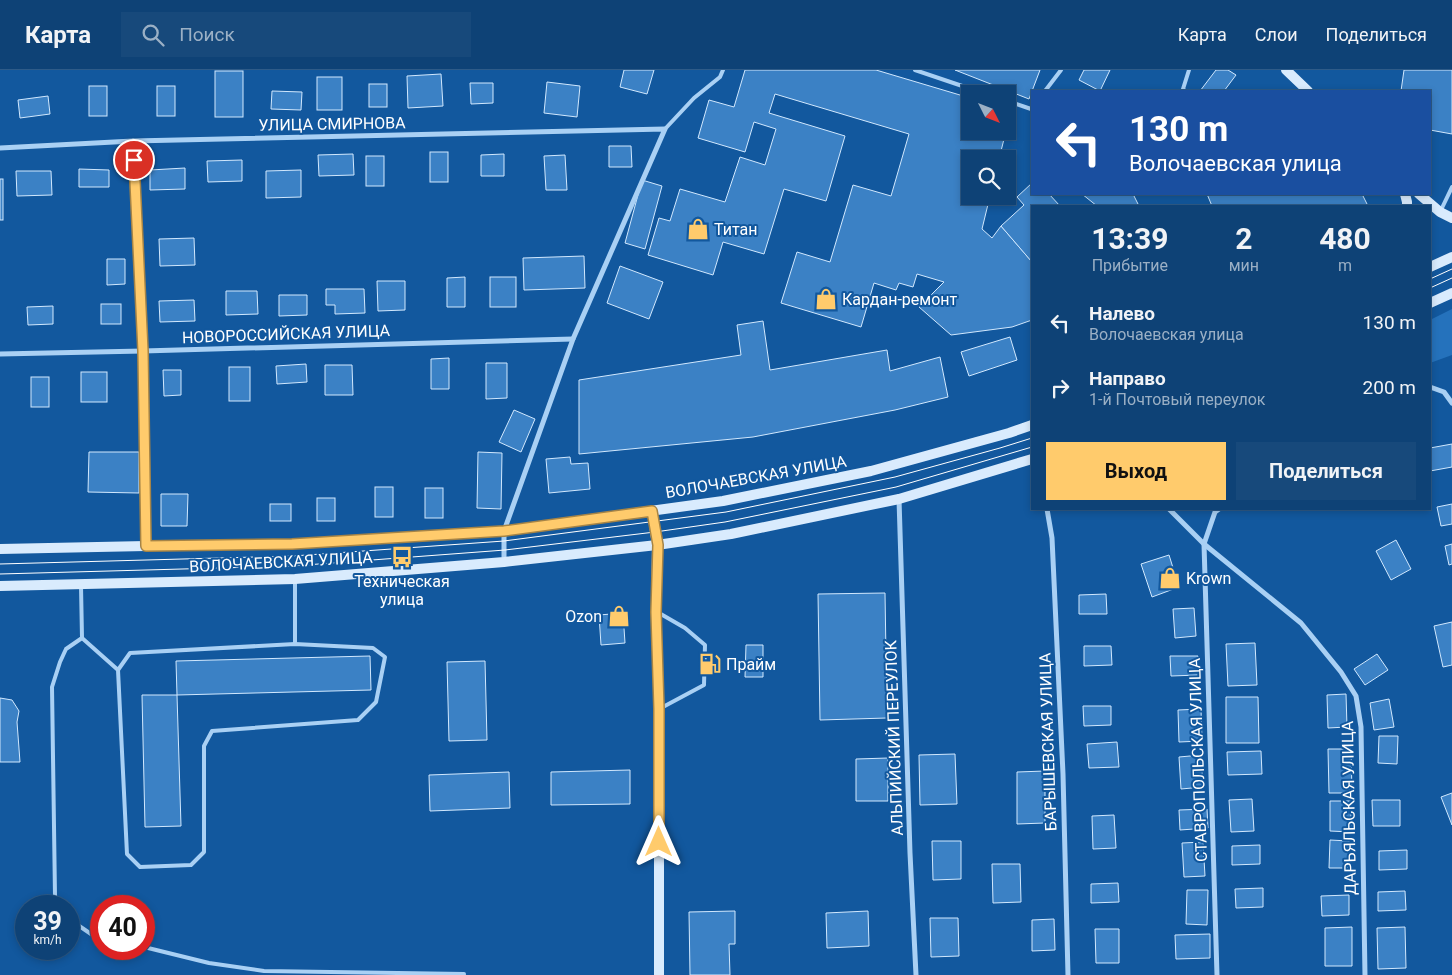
<!DOCTYPE html>
<html lang="ru">
<head>
<meta charset="utf-8">
<style>
	body { margin:0; font-family:Roboto,sans-serif; background:#17497b; color:#f1f3f6; height:100vh; display:flex; flex-direction:column; font-size:19px; white-space:nowrap }
	* { box-sizing:border-box; margin:0 }
	p { font-size:16px; color:#9bb0c5 }
	.icon { flex:none; width:28px; height:28px; fill:none; stroke:currentColor; stroke-width:2; stroke-linecap:round; stroke-linejoin:round }
	.map { position:relative; flex:1; overflow:hidden }
	.panel { position:absolute; left:1031px; top:135px; width:400px; height:305px; display:flex; flex-direction:column; background:#0e4276; border-radius:0px; box-shadow:0 2px 8px #0003,0 0 0 1px #2e5b88 }
	.panel>* { flex:none }
	.top-card { position:absolute; left:1031px; top:20px; width:400px; height:105px; border-radius:0px; box-shadow:0 2px 8px #0003,0 0 0 1px #2e5b88; background:#1a4fa0; color:#fff; overflow:hidden }
	.needle { width:32px; rotate:132deg }
	.tools { position:absolute; left:961px; top:15px; display:grid; gap:10px }
	.tools a { display:grid; place-items:center; width:55px; height:55px; border-radius:0px; background:#0e4276; box-shadow:0 2px 8px #0003,0 0 0 1px #2e5b88; font-size:25px }
	.speed { position:absolute; left:15px; top:825px; display:flex; gap:10px; font-size:25px; font-weight:700; text-align:center }
	.speed>* { display:grid; place-content:center; width:65px; height:65px; border-radius:50%; background:#0e4276; box-shadow:0 2px 8px #0003,0 0 0 1px #2e5b88; line-height:1 }
	.speed small { font-size:12px; font-weight:400 }
	.speed .limit { border:8px solid #d22; background:#fff; color:#111 }
	.pin { position:absolute; display:grid; place-items:center; width:42px; height:42px; color:#fff; margin:-21px; border:2px solid #fff; border-radius:50%; box-shadow:0 1px 5px #0007 }
	.me { position:absolute; width:55px; margin:-28px; rotate:0deg; stroke-linejoin:round; filter:drop-shadow(0 0 4px #0008) }
	.turn { display:flex; align-items:center; gap:18px; height:105px; padding:0 15px; font-size:22px }
	.turn .icon { width:65px; height:65px; stroke-width:2.5 }
	.turn b { display:block; font-size:35px; line-height:42px }
	.eta { display:flex; justify-content:space-evenly; align-items:center; height:85px; text-align:center }
	.eta b { font-size:30px; font-weight:700; line-height:35px }
	.cta { display:flex; gap:10px; margin-top:auto; padding:10px 15px }
	.cta a { flex:1; height:58px; border-radius:0px; background:#ffcb6c; color:#111; font-size:20px; font-weight:700; line-height:58px; text-align:center }
	.cta a+a { background:#17497b; color:#f1f3f6 }
	ul { padding:0; list-style:none }
	li { display:flex; align-items:center; gap:15px; height:65px; padding:0 15px }
	li div { flex:1 }
	li b { display:block; font-size:19px }
	li em { font-style:normal }
	header { display:flex; align-items:center; gap:30px; box-sizing:border-box; height:70px; padding:0 25px; background:#0e4276; border-bottom:1px solid #2e5b88 }
	header strong { font-size:24px }
	nav { display:flex; gap:28px; margin-inline-start:auto; font-size:18px }
	.search { width:350px; height:45px; background:#17497b; display:flex; align-items:center; gap:12px; box-sizing:border-box; padding:0 18px; border-radius:0px; color:#9bb0c5; font-size:19px }
	.map>svg:first-child { display:block }
	.green { fill:#2572bc }
	.building { fill:#3b81c5; stroke:#d1e8fe }
	.lines { fill:none; stroke-linecap:round; stroke-linejoin:round }
	.lane { stroke:#a9d0f4; stroke-width:4 }
	.street { stroke:#a9d0f4; stroke-width:5 }
	.secondary { stroke:#d9ebfd; stroke-width:10 }
	.tram { stroke:#fff; stroke-width:1 }
	.route-casing { stroke:#a68446; stroke-width:12 }
	.route { stroke:#ffcb6c; stroke-width:9 }
	.labels { text-anchor:middle; dominant-baseline:central; stroke-width:4; stroke-linejoin:round; paint-order:stroke }
	.street-label { font-size:16px; fill:#fff; stroke:#12589e }
	.poi-label { font-size:16px; fill:#fff; stroke:#12589e; text-anchor:start }
</style>
</head>
<body>
<header>
<strong>Карта</strong>
<div class="search"><svg class="icon" aria-label="search" viewBox="0 0 24 24"><circle cx="10" cy="10" r="6"/><path d="M15 15l6 6"/></svg>Поиск</div>
<nav><a>Карта</a><a>Слои</a><a>Поделиться</a></nav>
</header>
<div class="map">
<svg width="1452" height="905" viewBox="0 0 1452 905">
	<rect width="100%" height="100%" fill="#12589e"/>
	<path class="green" d="M1452,239V285L1430,293V250Z"/>
	<g class="building">
		<path d="M624,0H654L647,24L620,17Z"/>
		<path d="M745,0H876L970,28V61H1006L999,89H970V126H990L982,159L992,168L1001,156L1032,192V250L1012,257L951,265L919,237L944,212L917,204L913,217L899,213L896,220L874,213L861,257L781,233L797,182L830,192L853,115L891,126L909,64L775,24L769,43L845,66L826,131L784,119L764,184L723,172L713,205L648,185L659,148L670,151L680,119L725,132L740,87L765,95L776,59L754,52L745,82L698,68L709,30L734,37Z"/>
		<path d="M955,0H1040L1029,29Z"/>
		<path d="M1084,0H1110L1100,21L1079,10Z"/>
		<path d="M1216,0H1228L1236,5L1224,21H1200Z"/>
		<path d="M1404,0H1452V64L1430,60V21H1401Z"/>
		<rect x="215" y="1" width="28" height="46"/>
		<path d="M441,4L443,36L408,38L407,6Z"/>
		<rect x="317" y="7" width="25" height="33"/>
		<path d="M547,12L580,16L577,47L544,43Z"/>
		<path d="M470,13H493V33L471,34Z"/>
		<rect x="369" y="14" width="18" height="23"/>
		<rect x="89" y="16" width="18" height="30"/>
		<rect x="157" y="16" width="18" height="30"/>
		<path d="M272,21L302,22L301,40L271,39Z"/>
		<path d="M48,26L50,44L20,48L18,30Z"/>
		<path d="M609,76H631L632,97H609Z"/>
		<rect x="430" y="82" width="18" height="30"/>
		<path d="M353,84L354,105L319,106L318,85Z"/>
		<path d="M504,84V106H481V85Z"/>
		<path d="M565,85L567,120H546L544,86Z"/>
		<rect x="366" y="86" width="18" height="30"/>
		<path d="M242,90V111L208,112L207,91Z"/>
		<path d="M185,98V119L150,120V100Z"/>
		<path d="M79,99L109,100V117H79Z"/>
		<path d="M301,100V127L266,128V101Z"/>
		<path d="M16,101H51L52,125L17,126Z"/>
		<rect x="0" y="109" width="3" height="41"/>
		<path d="M642,110L662,116L645,179L625,173Z"/>
		<path d="M1032,113V124H1049L1060,136H1032V192L1001,156L1024,135L1017,127Z"/>
		<path d="M1082,124H1133L1139,136H1097Z"/>
		<path d="M1207,124H1362L1368,136H1212Z"/>
		<path d="M194,168L195,195L160,196L159,169Z"/>
		<path d="M584,186L585,218L524,220L523,188Z"/>
		<path d="M107,189H125V214L107,215Z"/>
		<path d="M620,196L663,212L649,249L607,233Z"/>
		<path d="M465,207V237H447V208Z"/>
		<rect x="490" y="207" width="26" height="30"/>
		<path d="M377,211H405V240L378,241Z"/>
		<path d="M326,219H364L365,243L335,244V235H326Z"/>
		<path d="M226,221H257L258,244L226,245Z"/>
		<path d="M279,225H307V245L279,246Z"/>
		<path d="M194,230L195,251L160,252L159,231Z"/>
		<rect x="101" y="234" width="20" height="20"/>
		<path d="M53,236V254L28,255L27,237Z"/>
		<path d="M763,251L770,300L887,280L890,301L940,287L948,327L895,340L753,367L579,384V310L741,285L737,255Z"/>
		<path d="M1010,267L1017,290L969,306L961,282Z"/>
		<path d="M449,288V319H431V289Z"/>
		<path d="M486,293H507V328L486,329Z"/>
		<path d="M306,294L307,312L277,314L276,296Z"/>
		<path d="M325,295H352L353,325H325Z"/>
		<rect x="229" y="297" width="21" height="34"/>
		<path d="M163,300H181V325L164,326Z"/>
		<rect x="81" y="302" width="26" height="30"/>
		<rect x="31" y="307" width="18" height="30"/>
		<path d="M514,340L535,349L521,382L499,372Z"/>
		<path d="M1452,374V397L1430,401V378Z"/>
		<path d="M89,382H139V423L88,422Z"/>
		<path d="M478,382L502,383L501,439L477,438Z"/>
		<path d="M570,387L571,394L588,393L590,419L549,423L546,389Z"/>
		<rect x="375" y="417" width="18" height="30"/>
		<rect x="425" y="418" width="18" height="30"/>
		<path d="M161,424H188L187,456H161Z"/>
		<rect x="317" y="428" width="18" height="23"/>
		<rect x="270" y="434" width="21" height="17"/>
		<path d="M1452,434V454L1441,456L1437,437Z"/>
		<path d="M1396,470L1411,499L1391,510L1376,481Z"/>
		<path d="M1452,474V494L1449,495L1445,476Z"/>
		<path d="M1169,485L1179,517L1152,527L1141,494Z"/>
		<path d="M885,523L887,648L820,650L818,524Z"/>
		<path d="M1106,524L1107,544H1079V525Z"/>
		<path d="M1194,538L1196,566L1175,568L1173,539Z"/>
		<path d="M623,543L625,573L601,575L599,545Z"/>
		<path d="M1452,552V595L1443,597L1434,556Z"/>
		<path d="M1255,573L1257,615L1228,616L1226,574Z"/>
		<path d="M746,575H763V607H745Z"/>
		<path d="M1084,576H1111L1112,595L1084,596Z"/>
		<path d="M1377,584L1388,600L1365,615L1354,599Z"/>
		<path d="M370,586L371,620L177,625L176,591Z"/>
		<path d="M1170,586H1198L1199,605L1171,606Z"/>
		<path d="M485,591L487,670L449,671L447,592Z"/>
		<path d="M1346,624L1347,657L1328,658L1327,625Z"/>
		<path d="M142,625H177L181,756L145,757Z"/>
		<path d="M1226,627H1258L1259,673H1226Z"/>
		<path d="M0,628L12,630L19,641L17,652L20,692H0Z"/>
		<path d="M1389,629L1394,657L1374,660L1370,633Z"/>
		<path d="M1083,636H1111V655L1084,656Z"/>
		<path d="M1201,639L1202,671L1179,672L1178,640Z"/>
		<path d="M1379,666H1398L1397,694L1378,693Z"/>
		<path d="M1117,672L1119,697L1089,698L1087,674Z"/>
		<path d="M1328,679H1351L1352,723H1329Z"/>
		<path d="M1261,681L1262,704L1228,705L1227,682Z"/>
		<path d="M955,684L957,734L920,735L919,685Z"/>
		<path d="M1201,685L1203,717L1181,719L1179,687Z"/>
		<path d="M888,688V731H856V689Z"/>
		<path d="M630,700V734L551,735V702Z"/>
		<path d="M1045,701V753L1017,754V702Z"/>
		<path d="M509,702L510,738L430,741L429,705Z"/>
		<path d="M1452,723V755L1441,727Z"/>
		<path d="M1252,729L1254,761L1231,762L1229,730Z"/>
		<path d="M1372,730H1400V756H1373Z"/>
		<path d="M1330,731H1351V762L1330,761Z"/>
		<path d="M1207,739L1208,758L1180,760L1179,740Z"/>
		<path d="M1114,745L1116,778L1093,779L1092,746Z"/>
		<path d="M1330,770L1349,771V798H1329Z"/>
		<path d="M932,771H961V809L933,810Z"/>
		<path d="M1203,772L1205,806L1184,807L1182,773Z"/>
		<path d="M1260,775V794L1232,795V776Z"/>
		<path d="M1407,780V799L1379,800V781Z"/>
		<path d="M992,794H1020L1021,832L993,833Z"/>
		<path d="M1118,813L1119,832L1091,833V814Z"/>
		<path d="M1263,818V837L1236,838L1235,819Z"/>
		<path d="M1187,820H1208L1207,855L1186,854Z"/>
		<path d="M1405,821L1406,840L1378,841V822Z"/>
		<path d="M1349,825V845L1322,846L1321,826Z"/>
		<path d="M735,841V874H729L730,905H690L689,842Z"/>
		<path d="M868,841L869,876L827,878L826,843Z"/>
		<path d="M930,848H958L959,886L931,887Z"/>
		<path d="M1054,849L1055,880L1032,881V850Z"/>
		<path d="M1352,857V896H1325V858Z"/>
		<path d="M1405,857L1406,898L1378,899L1377,858Z"/>
		<path d="M1095,859H1119V893H1096Z"/>
		<path d="M1210,864V888L1176,889L1175,865Z"/>
	</g>
	<g class="lines">
		<g class="lane">
			<path d="M915,0L986,24"/>
			<path d="M1045,21L1061,0"/>
			<path d="M1185,21L1183,19L1189,0"/>
			<path d="M1008,31L1031,39L1032,37"/>
			<path d="M665,59L694,28L720,7L723,0"/>
			<path d="M1441,140L1452,117"/>
			<path d="M659,543L685,558L705,575L704,615L661,638"/>
			<path d="M82,568L118,600L127,784L140,797L191,795L204,782V676L212,661L358,650L376,632L385,587L373,578L295,574L130,583L118,600"/>
			<path d="M295,574V509"/>
			<path d="M61,836L55,826L52,617L60,592L66,579L82,568L81,516"/>
			<path d="M69,849L91,864L101,867"/>
			<path d="M144,877L209,893L264,901L464,904"/>
		</g>
		<g class="street">
			<path d="M133,71L143,281L146,476"/>
			<path d="M0,78L133,71L665,59L573,269L504,461V492"/>
			<path d="M0,284L143,281L573,269"/>
			<path d="M1430,317L1444,322L1452,333"/>
			<path d="M899,429L910,783L916,905"/>
			<path d="M1047,439L1052,468L1063,704L1068,905"/>
			<path d="M1169,439L1204,474L1301,553L1341,602L1356,626L1361,657L1365,905"/>
			<path d="M1217,905L1204,474L1215,442L1219,439"/>
		</g>
		<g class="secondary">
			<path d="M1286,0L1308,21"/>
			<path d="M1405,124L1407,132V136"/>
			<path d="M1419,124L1440,142L1452,148"/>
			<path d="M1430,197L1452,187"/>
			<path d="M1430,233L1452,223"/>
			<path d="M652,441L657,475L656,542L659,639V905"/>
			<path d="M0,479L146,476L292,474L504,461L723,431L871,401L1009,363L1032,355"/>
			<path d="M0,516L295,509L504,492L657,475L731,464L899,429L1032,389"/>
		</g>
		<g class="tram">
			<path d="M1430,209L1452,199"/>
			<path d="M1430,218L1452,208"/>
			<path d="M0,494L293,486L504,471L726,442L895,407L1000,378L1032,368"/>
			<path d="M0,504L292,496L505,480L655,462L725,452L896,417L1032,377"/>
		</g>
	</g>
	<g class="lines">
		<g class="route-casing">
			<path id="route" d="M134,90L143,281L146,476L292,474L504,461L652,441L658,475L656,542L659,639V772"/>
		</g>
		<use href="#route" class="route"/>
	</g>
	<defs>
		<g id="shop-bare" transform="scale(1.725)"><path d="M-5-2.5h2.3a2.7 3.5 0 0 1 5.4 0H5L5.5 6h-11ZM-1.5-2.5h3a1.5 2.3 0 0 0-3 0Z" fill="#ffcb6c" stroke="#12589e" stroke-width="2.5" paint-order="stroke"/></g>
		<g id="bus-bare" transform="scale(1.725)"><path d="M-5-6H5V4H4V6H2V4H-2V6H-4V4H-5ZM-3.5-4V0h7V-4ZM-3.5 1.2v1.5H-2V1.2ZM2 1.2v1.5H3.5V1.2Z" fill="#ffcb6c" stroke="#12589e" stroke-width="2.5" paint-order="stroke"/></g>
		<g id="fuel-bare" transform="scale(1.725)"><path d="M-5.5-6h7V0h2V4h1.3V-2.5L3-4.5l.8-.8L6-3V5H2.5V1h-1V6h-7ZM-4.2-4.7v3.2H.2V-4.7Z" fill="#ffcb6c" stroke="#12589e" stroke-width="2.5" paint-order="stroke"/></g>
	</defs>
	<g fill-rule="evenodd">
		<use href="#shop-bare" x="698" y="159"/>
		<use href="#shop-bare" x="826" y="229"/>
		<use href="#bus-bare" x="402" y="487"/>
		<use href="#shop-bare" x="1170" y="508"/>
		<use href="#shop-bare" x="619" y="546"/>
		<use href="#fuel-bare" x="710" y="594"/>
	</g>
	<g class="labels">
		<g class="street-label">
			<text transform="translate(332 54) rotate(-1)">УЛИЦА СМИРНОВА</text>
			<text transform="translate(286 264) rotate(-2)">НОВОРОССИЙСКАЯ УЛИЦА</text>
			<text transform="translate(756 407) rotate(-10)">ВОЛОЧАЕВСКАЯ УЛИЦА</text>
			<text transform="translate(281 492) rotate(-3)">ВОЛОЧАЕВСКАЯ УЛИЦА</text>
			<text transform="translate(894 668) rotate(-92)">АЛЬПИЙСКИЙ ПЕРЕУЛОК</text>
			<text transform="translate(1048 672) rotate(-92)">БАРЫШЕВСКАЯ УЛИЦА</text>
			<text transform="translate(1198 690) rotate(-92)">СТАВРОПОЛЬСКАЯ УЛИЦА</text>
			<text transform="translate(1349 738) rotate(-91)">ДАРЬЯЛЬСКАЯ УЛИЦА</text>
		</g>
		<g class="poi-label">
			<text x="714" y="159">Титан</text>
			<text x="842" y="229">Кардан-ремонт</text>
			<text x="1186" y="508">Krown</text>
			<text x="402" y="511" text-anchor="middle">Техническая<tspan x="402" dy="18">улица</tspan></text>
			<text x="602" y="546" text-anchor="end">Ozon</text>
			<text x="726" y="594">Прайм</text>
		</g>
	</g>
</svg>
<div class="tools">
<a><svg class="needle" viewBox="-14 -14 28 28"><path d="M0-13l5 13h-10z" fill="#e53935"/><path d="M0 13l5-13h-10z" fill="#9bb0c5"/></svg></a>
<a><svg class="icon" aria-label="search" viewBox="0 0 24 24"><circle cx="10" cy="10" r="6"/><path d="M15 15l6 6"/></svg></a>
</div>
<div class="speed"><div>39<small>km/h</small></div><div class="limit">40</div></div>
<div class="pin" style="left:134px;top:90px;background:#d93025"><svg class="icon" aria-label="arrive" viewBox="0 0 24 24"><path d="M6 21V4h12l-3 4 3 4H6"/></svg></div>
<svg class="me" style="left:659px;top:772px" viewBox="-20 -20 40 40"><path d="M0-17L14 15 0 8-14 15z" fill="#ffcb6c" stroke="#fff" stroke-width="4"/></svg>
<div class="top-card">
<div class="turn"><svg class="icon" aria-label="left" viewBox="0 0 24 24"><path d="M17 20v-9H6M10 6l-5 5 5 5"/></svg><div><b>130 m</b>Волочаевская улица</div></div>
</div>
<section class="panel">
<div class="eta">
<div><b>13:39</b><p>Прибытие</p></div>
<div><b>2</b><p>мин</p></div>
<div><b>480</b><p>m</p></div>
</div>
<ul>
<li><svg class="icon" aria-label="left" viewBox="0 0 24 24"><path d="M17 20v-9H6M10 6l-5 5 5 5"/></svg><div><b>Налево</b><p>Волочаевская улица</p></div><em>130 m</em></li>
<li><svg class="icon" aria-label="right" viewBox="0 0 24 24"><path d="M7 20v-9h11M14 6l5 5-5 5"/></svg><div><b>Направо</b><p>1-й Почтовый переулок</p></div><em>200 m</em></li>
</ul>
<div class="cta"><a>Выход</a><a>Поделиться</a></div>
</section>
</div>
</body>
</html>
